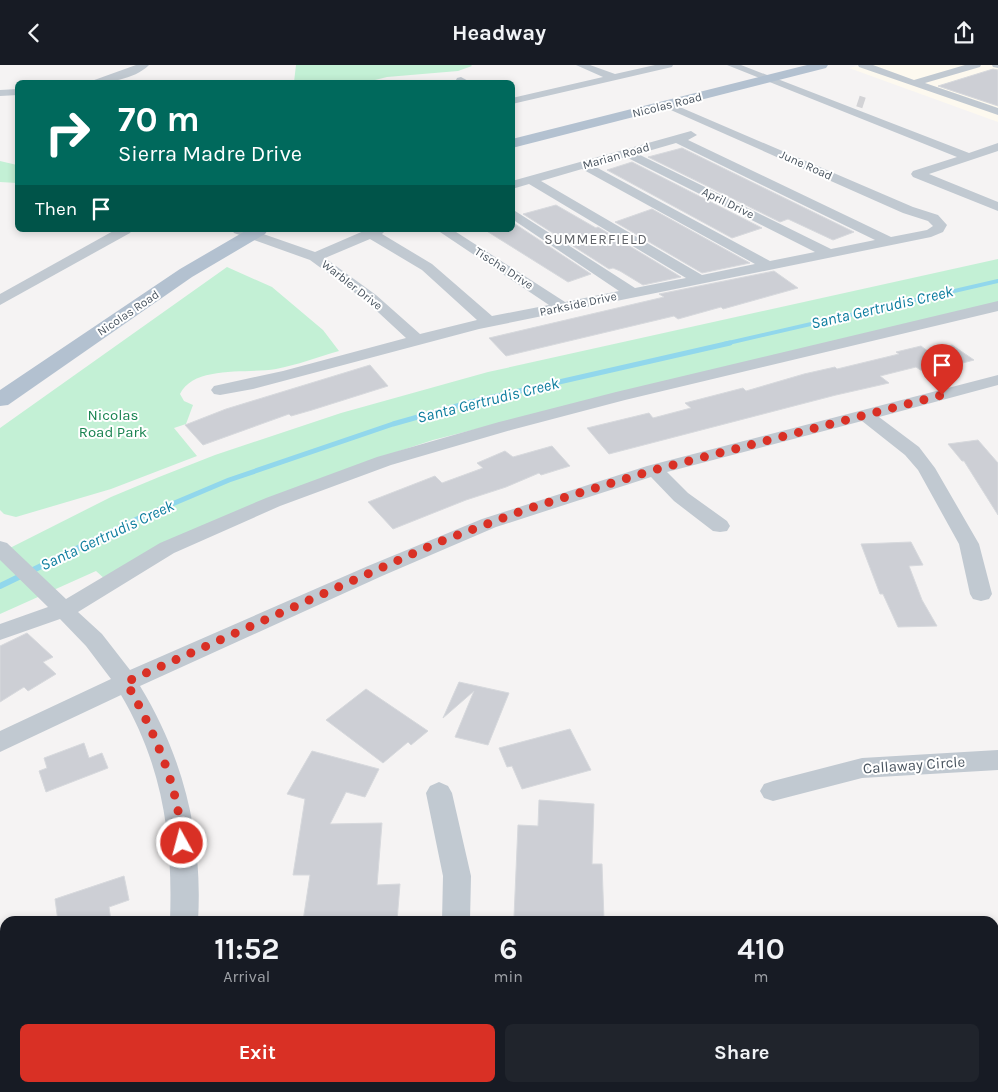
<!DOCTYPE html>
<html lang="en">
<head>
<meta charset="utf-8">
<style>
	body { margin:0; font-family:Karla,sans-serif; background:#20242c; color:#f1f3f6; height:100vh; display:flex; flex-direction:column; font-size:19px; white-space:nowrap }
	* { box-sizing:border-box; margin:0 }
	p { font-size:16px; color:#9ea1a6 }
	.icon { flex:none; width:28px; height:28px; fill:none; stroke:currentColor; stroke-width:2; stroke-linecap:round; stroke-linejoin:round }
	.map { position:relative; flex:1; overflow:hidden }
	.panel { position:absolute; left:0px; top:851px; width:999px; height:176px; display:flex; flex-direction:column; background:#171b24; border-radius:15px 15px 0 0; box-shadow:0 2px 8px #0003 }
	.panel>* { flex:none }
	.top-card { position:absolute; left:15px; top:15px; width:500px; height:152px; border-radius:8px; box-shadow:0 2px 8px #0003; background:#00695c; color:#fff; overflow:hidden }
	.pin { position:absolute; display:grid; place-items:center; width:42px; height:42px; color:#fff; margin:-51px -21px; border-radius:50% 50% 50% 0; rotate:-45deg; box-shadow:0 0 5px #0007 }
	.pin .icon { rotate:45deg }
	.me { position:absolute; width:55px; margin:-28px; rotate:353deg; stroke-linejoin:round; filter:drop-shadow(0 0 4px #0008) }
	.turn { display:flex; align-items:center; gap:18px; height:105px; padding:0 20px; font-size:22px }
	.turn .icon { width:65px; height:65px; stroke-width:2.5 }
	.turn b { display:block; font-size:35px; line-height:42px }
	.then { display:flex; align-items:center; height:48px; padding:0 20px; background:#0003; gap:10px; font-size:19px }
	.eta { display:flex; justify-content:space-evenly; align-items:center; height:85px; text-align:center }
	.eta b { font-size:30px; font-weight:700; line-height:35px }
	.action { display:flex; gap:10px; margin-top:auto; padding:10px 20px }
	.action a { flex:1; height:58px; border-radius:8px; background:#d93025; color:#fff; font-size:20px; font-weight:700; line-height:58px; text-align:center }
	.action a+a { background:#20242c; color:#f1f3f6 }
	header { display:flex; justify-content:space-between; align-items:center; height:65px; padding:0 20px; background:#171b24; font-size:22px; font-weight:700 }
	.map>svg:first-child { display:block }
	.commercial { fill:#fdf9ef }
	.green { fill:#c3f0d5 }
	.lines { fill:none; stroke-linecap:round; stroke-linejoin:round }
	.stream-far2 { stroke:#91d7ec; stroke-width:4 }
	.stream-far1 { stroke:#91d7ec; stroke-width:5 }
	.stream { stroke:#91d7ec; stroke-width:6 }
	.building { fill:#cdcfd5; stroke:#d7d9dd }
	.minor-tunnel { stroke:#d3d3d6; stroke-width:11; stroke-dasharray:11 5.5; stroke-linecap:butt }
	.minor { fill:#c1c9d1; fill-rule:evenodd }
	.major { fill:#b3c1d0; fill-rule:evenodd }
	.route { stroke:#d93025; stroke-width:9; stroke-dasharray:0 16.2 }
	.labels { text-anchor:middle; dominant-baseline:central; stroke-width:4; stroke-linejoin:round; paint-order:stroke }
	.far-street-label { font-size:12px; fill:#4a5560; stroke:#fff }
	.far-neighbourhood-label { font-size:14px; letter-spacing:1px; fill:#5f6267; stroke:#fff }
	.park-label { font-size:15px; fill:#198350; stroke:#fff }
	.street-label { font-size:15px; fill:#4a5560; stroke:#fff }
	.water-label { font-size:16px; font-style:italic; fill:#0f7e9f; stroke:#fff }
</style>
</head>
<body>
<header><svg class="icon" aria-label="back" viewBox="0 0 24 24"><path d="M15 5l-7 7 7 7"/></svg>Headway<svg class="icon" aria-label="share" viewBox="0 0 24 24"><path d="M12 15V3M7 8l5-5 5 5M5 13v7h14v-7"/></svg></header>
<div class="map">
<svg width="998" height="1027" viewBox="0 0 998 1027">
	<rect width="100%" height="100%" fill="#f5f3f3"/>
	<path class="commercial" d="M860,0H998V57L849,3Z"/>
	<g class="green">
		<path d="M296,0H471L472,1L458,6L387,12L367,17H294Z"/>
		<path d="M0,96L17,100V118L0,117Z"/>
		<path d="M998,194V238L619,328L433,375L378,393L106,515L96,506L0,549V488L111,432L159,412L215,390L341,348L488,307Z"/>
		<path d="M227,202L272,222L323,265L339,286C318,292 297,300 276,304C248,309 194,300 180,329L184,336L193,340L186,359L174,363L197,391L111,424L16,452L4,449L0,445V363Z"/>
	</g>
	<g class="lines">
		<path class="stream-far2" d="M724,279L998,216"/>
		<path class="stream-far1" d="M96,474L139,453L229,415L393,359L471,337L730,278"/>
		<path class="stream" d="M0,521L99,473"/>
	</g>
	<g class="building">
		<path d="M993,4L998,5V41L938,21Z"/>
		<path d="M682,83L854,167L833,175L788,154L780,157L648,92Z"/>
		<path d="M632,97L762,163L732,173L607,105Z"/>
		<path d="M556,140L596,163L598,162L681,212L643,220L620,206L613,203L609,204L523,149Z"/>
		<path d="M652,144L750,198L702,208L615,157Z"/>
		<path d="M512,157L591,209L568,217L485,165H512Z"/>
		<path d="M774,206L798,223L723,244L721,242L678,254L674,251L506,291L489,273L664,232L659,229Z"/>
		<path d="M952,280L974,295L925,308L916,302L880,311L889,318L836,330L609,389L587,363L649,348L653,353L691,343L685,338L743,323L746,326L804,309L835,302L837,304L899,289L896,287L921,281L929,287Z"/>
		<path d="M370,300L388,321L312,345L291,351L289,349L203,380L185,360L226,344Z"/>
		<path d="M978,375L998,398V450L964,396H962L948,379Z"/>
		<path d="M552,381L570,401L541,410L539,408L506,422L466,435L393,464L368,437L435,411L442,418L483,403L477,398L505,386L513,392Z"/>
		<path d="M911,477L923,500L909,501L922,535L937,561L898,562L883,529H880L861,479Z"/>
		<path d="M27,568L53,592L43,597L56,609L28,626L24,622L0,637V581Z"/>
		<path d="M459,617L509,628L488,680L455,672L474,626L443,653Z"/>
		<path d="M366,624L428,666L411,680L408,677L383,698L326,655Z"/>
		<path d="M570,664L591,705L522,724L512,701L507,702L499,683Z"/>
		<path d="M84,678L89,693L102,688L108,703L46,727L39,706L47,703L44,693Z"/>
		<path d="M312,686L379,704L365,732L346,727L330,759L382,758L377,820L400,819L397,856H303L310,810H293L305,734L287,729Z"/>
		<path d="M539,735L594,739L592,799H602L604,855L514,852L518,760L538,761Z"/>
		<path d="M124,811L129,835L109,842L111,856H58L55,834Z"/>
	</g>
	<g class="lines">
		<path class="minor-tunnel" d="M858,36L864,38"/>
		<g class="minor">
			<path d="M136,0H149C134,15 106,18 86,18Z"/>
			<path d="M576,0H590L615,9L655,0H673L672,2L512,39V33L603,12Z"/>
			<path d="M727,0H741L969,88L998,78V86L929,109L998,137V146L913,112L911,109L913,106L957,92Z"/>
			<path d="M858,0H873L914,15L965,0H981L980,2L925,18L998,43V50L859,2Z"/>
			<path d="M992,0H998V3L993,2Z"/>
			<path d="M461,12L472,18L457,17L456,15L457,13Z"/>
			<path d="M18,24V30L0,31V25Z"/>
			<path d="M668,37L913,142L938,150L947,160L943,167L931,172L479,264L253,324L220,330L214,329L211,325L214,321L283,306L406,273L366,236L310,195L234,168L232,165H252L315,187L366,165H386L382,169L432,199L492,251L549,240L437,165H453L565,237L619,226L512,154V144L635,223L686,213L529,119L512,124V116L691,66L697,70L688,75L891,172L927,165L933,161L928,156L903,148L664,42L662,40L664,38ZM676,78L875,175L831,184L638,89ZM626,92L815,187L770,196L594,101ZM582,104L755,199L702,210L541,116ZM370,174L422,205L477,255L420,269L376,230L325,193Z"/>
			<path d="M115,165H132L130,168L0,240V229Z"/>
			<path d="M998,236V246L625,335L511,365L391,400L280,441L174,488L78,547L102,569L130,605L368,501L482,454L647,401L998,310V320L879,352L919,382L935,403L979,479L992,529L989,534L981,536L973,534L970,529L959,479L918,405L905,390L862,356L667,407L688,428L727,456L730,461L727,466L720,467L713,466L674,436L651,412L496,462L382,511L140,621C184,693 203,772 198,856H170C173,774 163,701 121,630L0,687V666L111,614L86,581L60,554L0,575V559L48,542L0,495V476L7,478L66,534L160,478L266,433L377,392L499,357L616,327Z"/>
			<path d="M998,685V705L862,713L773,736L764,733L760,726L764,719L773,716L862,693Z"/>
			<path d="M439,717L448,721L452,728L471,811L470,856H442L443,811L426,728L430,721Z"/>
			<path d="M152,1022H231L229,1027H152Z"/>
			<rect x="435" y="1022" width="32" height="5"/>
		</g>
		<g class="major">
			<path d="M807,0H828L826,3L512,83V74Z"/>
			<path d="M247,165H268L265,169L192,212L8,340L0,341V325L180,204Z"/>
		</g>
	</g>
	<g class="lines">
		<path class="route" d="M182,778C179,721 154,666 126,617L439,477L527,444L654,405L942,330"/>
	</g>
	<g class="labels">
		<g class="far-street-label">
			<text transform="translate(667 40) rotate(-14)">Nicolas Road</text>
			<text transform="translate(616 91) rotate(-16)">Marian Road</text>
			<text transform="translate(806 100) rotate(24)">June Road</text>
			<text transform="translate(728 138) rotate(26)">April Drive</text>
			<text transform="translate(504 203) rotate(33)">Tischa Drive</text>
			<text transform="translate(352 220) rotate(38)">Warbler Drive</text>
			<text transform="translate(578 239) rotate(-12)">Parkside Drive</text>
			<text transform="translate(128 248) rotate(-34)">Nicolas Road</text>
		</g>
		<g class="far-neighbourhood-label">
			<text x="596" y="174">SUMMERFIELD</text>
		</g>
		<g class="park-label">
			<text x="113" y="350">Nicolas<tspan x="113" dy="17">Road Park</tspan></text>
		</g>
		<g class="street-label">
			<text transform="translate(914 700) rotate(-4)">Callaway Circle</text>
		</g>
		<g class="water-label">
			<text transform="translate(882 242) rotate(-13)">Santa Gertrudis Creek</text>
			<text transform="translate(488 335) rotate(-14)">Santa Gertrudis Creek</text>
			<text transform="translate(107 470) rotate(-25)">Santa Gertrudis Creek</text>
		</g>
	</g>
</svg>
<div class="pin" style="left:942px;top:330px;background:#d93025"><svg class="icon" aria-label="arrive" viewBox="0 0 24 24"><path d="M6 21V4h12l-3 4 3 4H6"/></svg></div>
<svg class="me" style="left:182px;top:778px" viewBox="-20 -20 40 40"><circle r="17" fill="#d93025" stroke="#fff" stroke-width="3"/><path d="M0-11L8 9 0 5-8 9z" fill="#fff"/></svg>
<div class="top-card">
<div class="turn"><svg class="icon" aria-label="right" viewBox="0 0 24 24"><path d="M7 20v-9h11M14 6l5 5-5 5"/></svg><div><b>70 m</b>Sierra Madre Drive</div></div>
<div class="then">Then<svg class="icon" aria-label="arrive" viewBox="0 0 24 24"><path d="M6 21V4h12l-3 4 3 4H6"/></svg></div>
</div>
<section class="panel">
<div class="eta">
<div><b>11:52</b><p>Arrival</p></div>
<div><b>6</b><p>min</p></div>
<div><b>410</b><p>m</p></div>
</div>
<div class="action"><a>Exit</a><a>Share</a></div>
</section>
</div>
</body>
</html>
